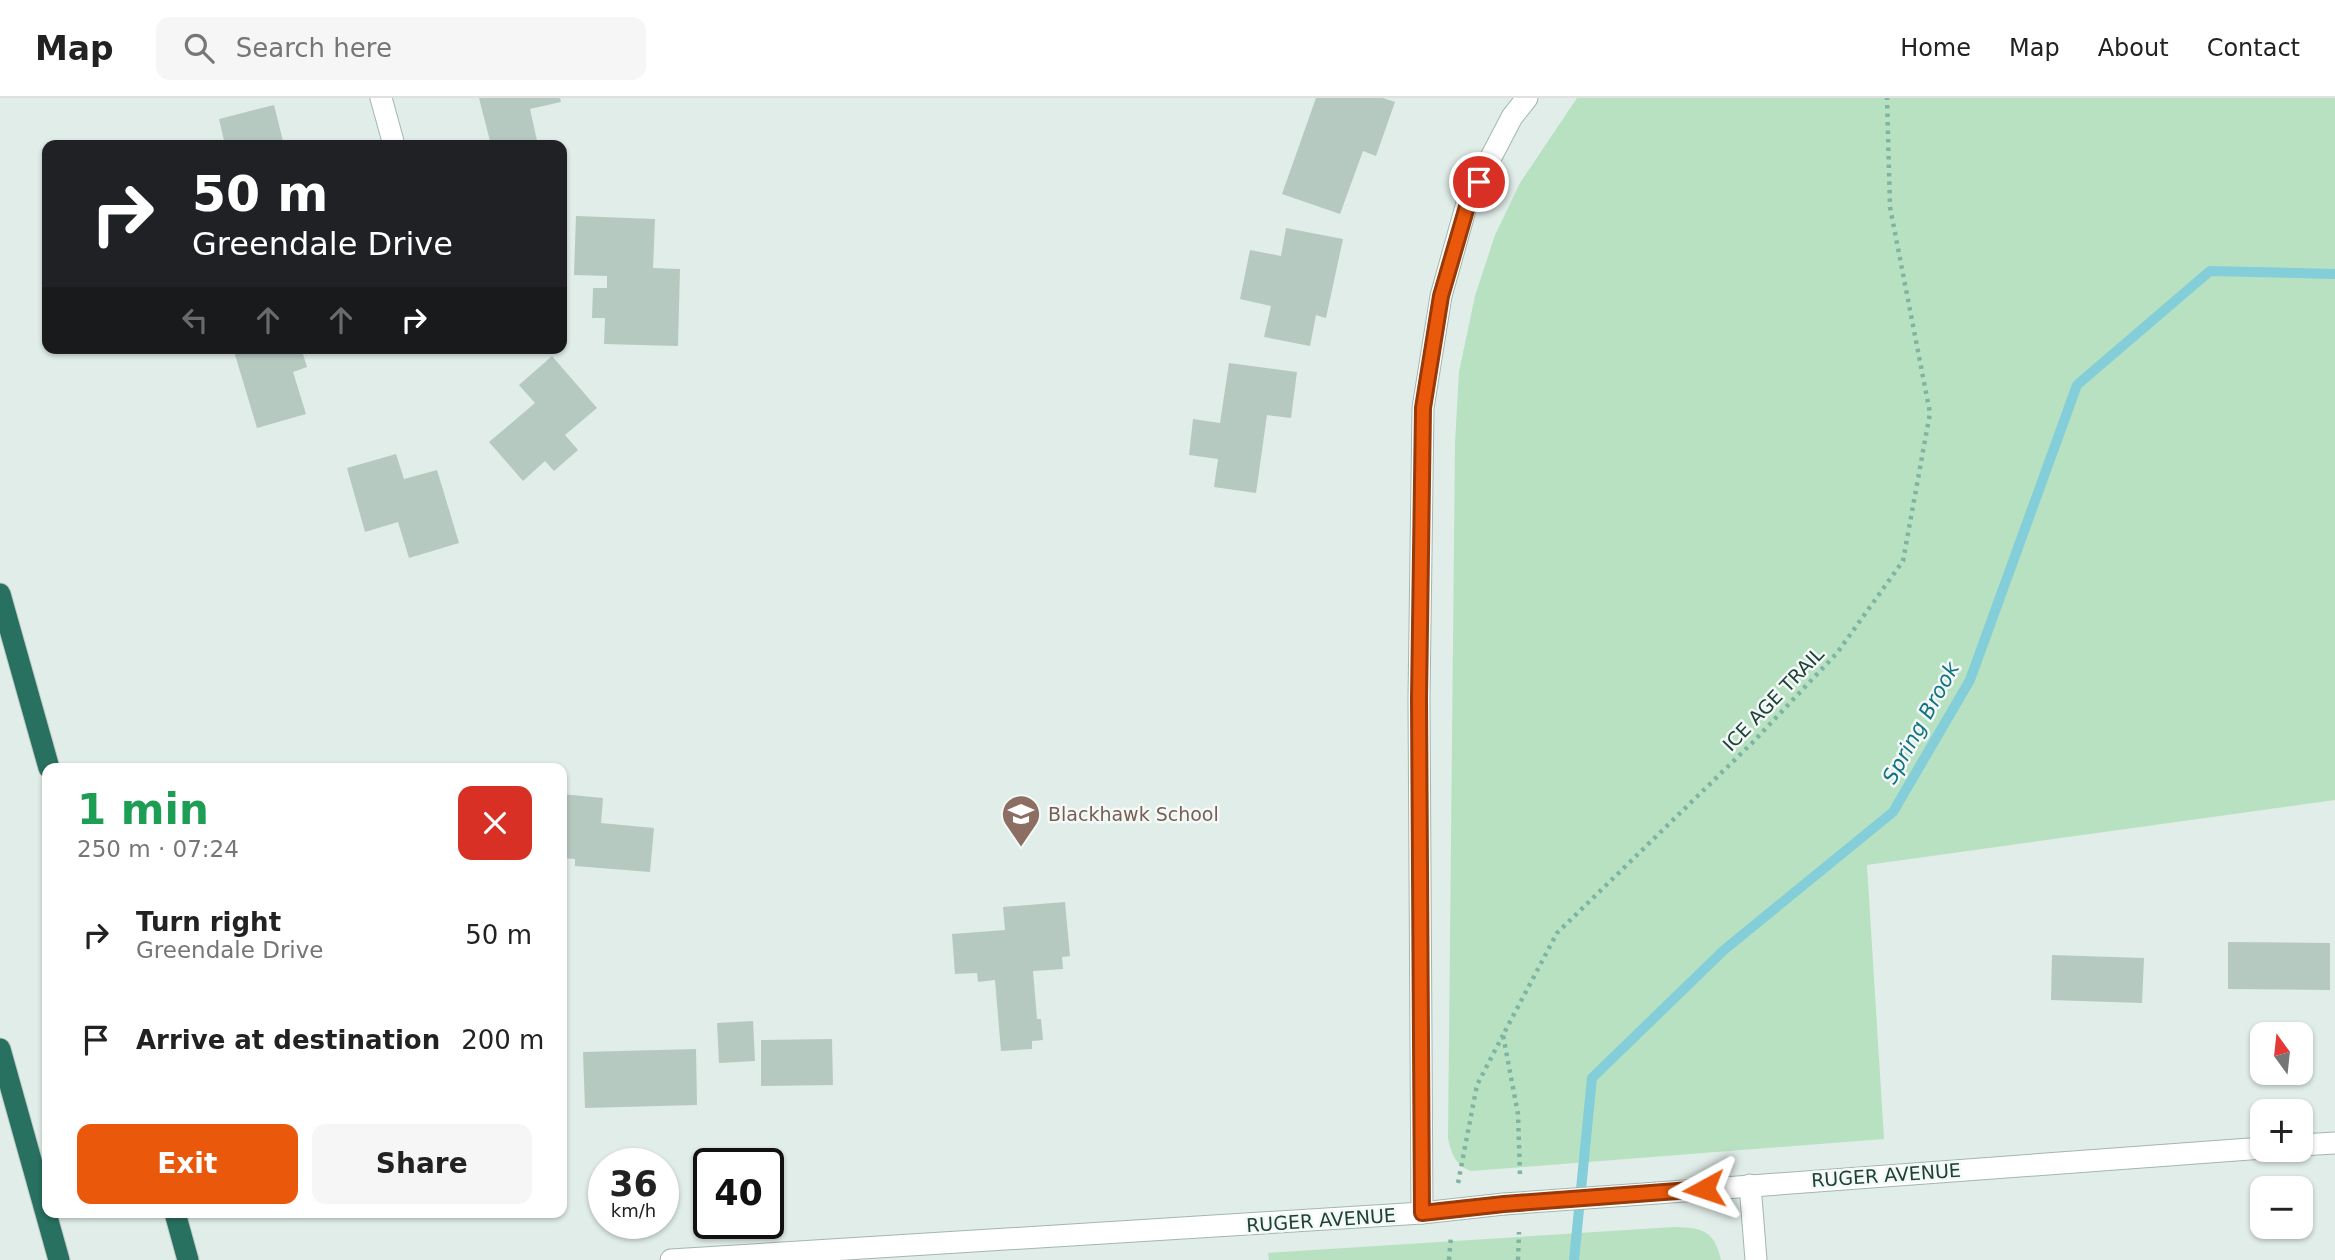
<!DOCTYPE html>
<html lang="en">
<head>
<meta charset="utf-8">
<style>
	body { margin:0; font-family:"DejaVu Sans",sans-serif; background:#f6f6f6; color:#222; height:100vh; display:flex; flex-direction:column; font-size:26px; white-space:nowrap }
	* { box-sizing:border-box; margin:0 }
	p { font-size:23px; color:#767676 }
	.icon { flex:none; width:38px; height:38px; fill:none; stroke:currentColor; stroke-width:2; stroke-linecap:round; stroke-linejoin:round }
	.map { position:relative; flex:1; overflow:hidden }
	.drawer { position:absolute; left:42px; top:665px; width:525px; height:455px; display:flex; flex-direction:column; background:#fff; border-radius:14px; box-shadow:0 2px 5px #0004 }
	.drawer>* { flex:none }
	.banner { position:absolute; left:42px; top:42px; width:525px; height:214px; border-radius:14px; box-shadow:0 2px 5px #0004; background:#202124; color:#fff; overflow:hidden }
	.needle { width:46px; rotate:345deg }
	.controls { position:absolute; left:2250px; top:924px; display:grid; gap:14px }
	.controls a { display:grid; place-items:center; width:63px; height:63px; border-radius:14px; background:#fff; box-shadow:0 2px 5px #0004; font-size:35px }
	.speed { position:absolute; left:588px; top:1050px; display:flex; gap:14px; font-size:35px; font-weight:700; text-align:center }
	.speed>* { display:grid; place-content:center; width:91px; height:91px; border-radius:50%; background:#fff; box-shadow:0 2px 5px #0004; line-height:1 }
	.speed small { font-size:18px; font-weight:400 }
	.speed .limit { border:4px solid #111; border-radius:10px; background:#fff; color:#111 }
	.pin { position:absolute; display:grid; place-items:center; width:60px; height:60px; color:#fff; margin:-30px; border:4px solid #fff; border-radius:50%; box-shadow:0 2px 7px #0007 }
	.me { position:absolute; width:77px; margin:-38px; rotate:265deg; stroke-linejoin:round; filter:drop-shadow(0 0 5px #0008) }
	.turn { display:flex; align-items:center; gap:24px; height:147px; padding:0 35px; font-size:32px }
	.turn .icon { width:91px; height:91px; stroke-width:2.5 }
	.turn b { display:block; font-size:49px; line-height:60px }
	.lanes { display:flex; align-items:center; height:66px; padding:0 35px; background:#0003; justify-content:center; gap:35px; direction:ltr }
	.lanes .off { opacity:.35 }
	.round { display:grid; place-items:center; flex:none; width:74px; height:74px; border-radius:14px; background:#f6f6f6 }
	.overview { display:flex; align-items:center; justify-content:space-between; height:119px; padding:0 35px }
	h1 { font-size:42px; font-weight:800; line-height:52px; color:#1e9e55 }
	.primary-button { display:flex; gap:14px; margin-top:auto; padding:14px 35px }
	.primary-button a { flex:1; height:80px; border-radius:14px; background:#ea580c; color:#fff; font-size:28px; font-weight:800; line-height:80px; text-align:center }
	.primary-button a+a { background:#f6f6f6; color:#222 }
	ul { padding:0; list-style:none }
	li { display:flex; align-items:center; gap:21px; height:105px; padding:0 35px }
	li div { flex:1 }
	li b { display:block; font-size:26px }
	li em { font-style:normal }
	header { display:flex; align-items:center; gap:42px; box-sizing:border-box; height:98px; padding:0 35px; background:#fff; border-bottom:2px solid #e0e0e0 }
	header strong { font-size:33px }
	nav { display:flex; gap:38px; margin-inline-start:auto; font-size:24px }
	.search { width:490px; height:63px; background:#f6f6f6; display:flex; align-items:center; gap:18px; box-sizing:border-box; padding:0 24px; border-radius:14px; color:#767676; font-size:26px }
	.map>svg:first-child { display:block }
	.green { fill:#b8e1c2 }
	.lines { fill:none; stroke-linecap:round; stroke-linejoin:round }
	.stream { stroke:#83ced9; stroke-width:10 }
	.building { fill:#b6c9c0 }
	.minor-casing { stroke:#a3b6af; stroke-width:23 }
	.highway-casing { stroke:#c0cac7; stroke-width:23 }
	.path { stroke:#7eb5a2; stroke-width:4.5; stroke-dasharray:3.5 5; stroke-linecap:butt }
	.minor { stroke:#fff; stroke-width:21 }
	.highway { stroke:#28705f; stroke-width:21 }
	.minor-bridge-casing { stroke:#a3b6af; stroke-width:23; stroke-linecap:butt }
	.minor-bridge { stroke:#fff; stroke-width:21 }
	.route-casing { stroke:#983908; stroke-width:18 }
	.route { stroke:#ea580c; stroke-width:12 }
	.labels { text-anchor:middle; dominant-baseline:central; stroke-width:5; stroke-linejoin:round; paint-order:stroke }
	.street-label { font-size:19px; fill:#1f4037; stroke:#f2f9f6 }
	.education-label { font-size:19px; fill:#785e54; stroke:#f2f9f6; text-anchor:start }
	.water-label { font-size:21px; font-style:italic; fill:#137383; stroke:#f2f9f6 }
</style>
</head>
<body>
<header>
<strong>Map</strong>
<div class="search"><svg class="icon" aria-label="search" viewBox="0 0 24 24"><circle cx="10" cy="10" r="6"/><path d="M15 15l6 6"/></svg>Search here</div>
<nav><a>Home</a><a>Map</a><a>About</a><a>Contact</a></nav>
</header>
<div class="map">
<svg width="2335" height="1162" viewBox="0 0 2335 1162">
	<rect width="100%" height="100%" fill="#e1ede8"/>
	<g class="green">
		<path d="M1577,0H2335V702L1867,767L1884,1041L1471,1073C1456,1068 1451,1055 1448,1040L1455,345L1459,274L1475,198L1495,137L1520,85Z"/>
		<path d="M1674,1129C1703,1130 1714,1132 1721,1162H1269L1268,1155Z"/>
	</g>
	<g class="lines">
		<path class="stream" d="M1574,1162L1592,980L1724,852L1893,714L1970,582L2077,287L2210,173L2335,176"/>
	</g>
	<g class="building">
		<path d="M479,0H560L561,4L530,11L538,47H491Z"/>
		<path d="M1316,0H1383L1395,4L1376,58L1363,53L1340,116L1282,96Z"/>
		<path d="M274,7L284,47H225L219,21Z"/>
		<path d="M576,118L655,121L653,170L680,171L678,248L604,246L605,220H592L593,190H607V178L574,177Z"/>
		<path d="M1286,130L1343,141L1326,220L1316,217L1310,248L1264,239L1271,208L1240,201L1250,152L1281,158Z"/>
		<path d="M233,250H301L307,269L293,274L306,316L257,330Z"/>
		<path d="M552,258L597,310L565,337L578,352L554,373L545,363L523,383L489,344L535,305L519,287Z"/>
		<path d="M1229,265L1297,274L1291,320L1267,317L1256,395L1214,389L1218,361L1189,357L1193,321L1220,325Z"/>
		<path d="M396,356L404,381L437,372L459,445L409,460L398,424L365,434L347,370Z"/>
		<path d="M562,696L603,700L601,725L654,730L650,774L575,768V761L562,760Z"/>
		<path d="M1065,804L1070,858L1062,859L1063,871L1033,873L1037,921H1041L1043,942L1032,943V951L1001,953L995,882L978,884L977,875L955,876L952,836L1005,832L1003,809Z"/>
		<path d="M2228,844L2330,845V892L2228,891Z"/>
		<path d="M2052,857L2144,860L2142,905L2051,902Z"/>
		<path d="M753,923L755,963L719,965L717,925Z"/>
		<path d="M832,941L833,987L761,988V942Z"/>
		<path d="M696,951L697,1007L585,1010L583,954Z"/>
	</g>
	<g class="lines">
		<g class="minor-casing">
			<g id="minor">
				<path d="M381,0L394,47"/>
				<path d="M2301,1047L2335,1045"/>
				<path d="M1750,1087L1756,1162"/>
				<path d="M1657,1095L2263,1050"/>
				<path d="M1422,1115L1419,601L1423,310L1441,198L1467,105L1512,19L1527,0"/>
				<path d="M671,1162L1422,1115L1504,1106"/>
			</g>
		</g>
		<g class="highway-casing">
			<g id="highway">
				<path d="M0,496L49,670"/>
				<path d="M0,951L59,1162"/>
				<path d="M175,1115L188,1162"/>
			</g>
		</g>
		<g class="path">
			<path d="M1520,1076L1518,1016L1503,937L1557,835L1753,644L1837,555L1903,463L1930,315L1890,109L1887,0"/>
			<path d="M1458,1085L1477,987L1503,937"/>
			<path d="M1449,1162L1451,1138"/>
			<path d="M1518,1162L1519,1134"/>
		</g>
		<use href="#minor" class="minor"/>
		<use href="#highway" class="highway"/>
		<g class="minor-bridge-casing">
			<path id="minor-bridge" d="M1504,1106L1657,1095"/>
		</g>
		<use href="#minor-bridge" class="minor-bridge"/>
	</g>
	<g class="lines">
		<g class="route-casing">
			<path id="route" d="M1479,84L1468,105L1441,198L1423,310L1419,601L1422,1115L1504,1106L1704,1091"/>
		</g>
		<use href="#route" class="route"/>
	</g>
	<defs>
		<g id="school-pin" transform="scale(2.0125)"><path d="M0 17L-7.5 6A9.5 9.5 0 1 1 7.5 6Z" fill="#8d6e63" stroke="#f2f9f6"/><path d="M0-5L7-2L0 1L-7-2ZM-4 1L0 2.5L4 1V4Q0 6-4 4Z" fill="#fff"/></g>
	</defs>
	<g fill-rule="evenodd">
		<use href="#school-pin" x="1021" y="716"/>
	</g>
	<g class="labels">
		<g class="street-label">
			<text transform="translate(1773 601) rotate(-46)">ICE AGE TRAIL</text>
			<text transform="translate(1886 1077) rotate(-4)">RUGER AVENUE</text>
			<text transform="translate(1321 1122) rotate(-4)">RUGER AVENUE</text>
		</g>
		<g class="education-label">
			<text x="1048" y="716">Blackhawk School</text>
		</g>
		<g class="water-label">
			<text transform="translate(1921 625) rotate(-61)">Spring Brook</text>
		</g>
	</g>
</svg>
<div class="controls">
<a><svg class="needle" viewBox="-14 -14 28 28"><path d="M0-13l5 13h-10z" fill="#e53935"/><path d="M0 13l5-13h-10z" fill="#767676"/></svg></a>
<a>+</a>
<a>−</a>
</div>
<div class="speed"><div>36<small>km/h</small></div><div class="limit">40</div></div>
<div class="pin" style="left:1479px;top:84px;background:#d93025"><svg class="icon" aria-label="arrive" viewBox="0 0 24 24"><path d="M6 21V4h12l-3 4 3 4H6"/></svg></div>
<svg class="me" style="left:1704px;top:1091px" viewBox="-20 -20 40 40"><path d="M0-17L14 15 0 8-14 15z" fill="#ea580c" stroke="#fff" stroke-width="4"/></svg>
<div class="banner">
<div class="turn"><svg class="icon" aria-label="right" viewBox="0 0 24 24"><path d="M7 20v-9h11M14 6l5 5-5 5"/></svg><div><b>50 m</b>Greendale Drive</div></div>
<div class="lanes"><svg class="icon off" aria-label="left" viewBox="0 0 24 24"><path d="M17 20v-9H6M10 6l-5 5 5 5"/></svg><svg class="icon off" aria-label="ahead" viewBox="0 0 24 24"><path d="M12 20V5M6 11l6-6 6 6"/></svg><svg class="icon off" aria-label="ahead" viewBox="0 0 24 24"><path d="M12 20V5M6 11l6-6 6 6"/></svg><svg class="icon" aria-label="right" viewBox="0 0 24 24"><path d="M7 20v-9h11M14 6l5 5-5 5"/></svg></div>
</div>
<section class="drawer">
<div class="overview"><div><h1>1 min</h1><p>250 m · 07:24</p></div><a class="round" style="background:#d93025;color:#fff"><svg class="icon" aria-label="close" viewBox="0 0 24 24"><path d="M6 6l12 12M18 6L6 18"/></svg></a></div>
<ul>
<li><svg class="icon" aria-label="right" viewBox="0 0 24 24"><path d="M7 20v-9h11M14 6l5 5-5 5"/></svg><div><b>Turn right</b><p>Greendale Drive</p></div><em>50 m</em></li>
<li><svg class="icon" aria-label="arrive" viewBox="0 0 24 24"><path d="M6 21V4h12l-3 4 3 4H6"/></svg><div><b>Arrive at destination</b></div><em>200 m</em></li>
</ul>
<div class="primary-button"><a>Exit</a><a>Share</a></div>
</section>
</div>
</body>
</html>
